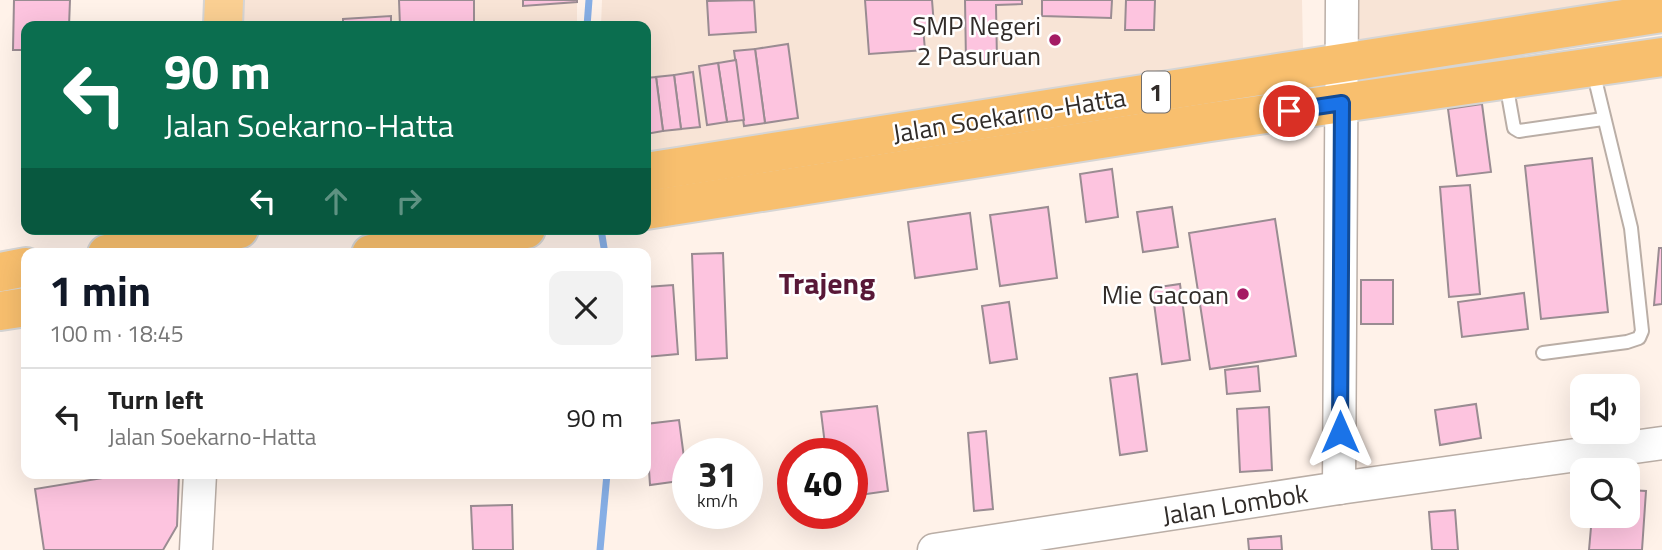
<!DOCTYPE html>
<html lang="en">
<head>
<meta charset="utf-8">
<style>
	body { margin:0; font-family:"Titillium Web",sans-serif; background:#f2f2f2; color:#222; height:100vh; display:flex; flex-direction:column; font-size:26px; white-space:nowrap }
	* { box-sizing:border-box; margin:0 }
	p { font-size:23px; color:#767676 }
	.icon { flex:none; width:38px; height:38px; fill:none; stroke:currentColor; stroke-width:2; stroke-linecap:round; stroke-linejoin:round }
	.map { position:relative; flex:1; overflow:hidden }
	.side { position:absolute; left:21px; top:248px; width:630px; height:231px; display:flex; flex-direction:column; background:#fff; border-radius:14px; box-shadow:0 7px 28px #0002 }
	.side>* { flex:none }
	.top-card { position:absolute; left:21px; top:21px; width:630px; height:214px; border-radius:14px; box-shadow:0 7px 28px #0002; background:#0b6e4f; color:#fff; overflow:hidden }
	.controls { position:absolute; left:1570px; top:374px; display:grid; gap:14px }
	.controls a { display:grid; place-items:center; width:70px; height:70px; border-radius:14px; background:#fff; box-shadow:0 7px 28px #0002; font-size:35px }
	.speed { position:absolute; left:672px; top:438px; display:flex; gap:14px; font-size:35px; font-weight:700; text-align:center }
	.speed>* { display:grid; place-content:center; width:91px; height:91px; border-radius:50%; background:#fff; box-shadow:0 7px 28px #0002; line-height:1 }
	.speed small { font-size:18px; font-weight:400 }
	.speed .limit { border:10px solid #d22; background:#fff; color:#111 }
	.pin { position:absolute; display:grid; place-items:center; width:60px; height:60px; color:#fff; margin:-30px; border:4px solid #fff; border-radius:50%; box-shadow:0 2px 7px #0007 }
	.me { position:absolute; width:77px; margin:-38px; rotate:0deg; stroke-linejoin:round; filter:drop-shadow(0 0 5px #0008) }
	.turn { display:flex; align-items:center; gap:24px; height:147px; padding:0 28px; font-size:32px }
	.turn .icon { width:91px; height:91px; stroke-width:2.5 }
	.turn b { display:block; font-size:49px; line-height:60px }
	.lanes { display:flex; align-items:center; height:66px; padding:0 28px; background:#0003; justify-content:center; gap:35px; direction:ltr }
	.lanes .off { opacity:.35 }
	.round { display:grid; place-items:center; flex:none; width:74px; height:74px; border-radius:14px; background:#f2f2f2 }
	.headline { display:flex; align-items:center; justify-content:space-between; height:119px; padding:0 28px }
	h1 { font-size:42px; font-weight:700; line-height:52px; color:#111827 }
	ul { padding:0; list-style:none }
	li { display:flex; align-items:center; gap:21px; height:98px; padding:0 28px; border-top:2px solid #e0e0e0 }
	li div { flex:1 }
	li b { display:block; font-size:26px }
	li em { font-style:normal }
	.map>svg:first-child { display:block }
	.built { fill:#f8e4d6 }
	.lines { fill:none; stroke-linecap:round; stroke-linejoin:round }
	.stream { stroke:#86aee5; stroke-width:7 }
	.building { fill:#fdc4df; stroke:#9a8c92; stroke-width:2 }
	.service-casing { stroke:#baaea6; stroke-width:16 }
	.tertiary-casing { stroke:#baaea6; stroke-width:35 }
	.primary-casing { stroke:#d6d5d4; stroke-width:42 }
	.trunk-casing { stroke:#d6d5d4; stroke-width:42 }
	.service { stroke:#fff; stroke-width:12 }
	.tertiary { stroke:#fff; stroke-width:32 }
	.primary { stroke:#facf92; stroke-width:38 }
	.trunk { stroke:#f8bf6e; stroke-width:38 }
	.route-casing { stroke:#114b97; stroke-width:18 }
	.route { stroke:#1a73e8; stroke-width:12 }
	.poi-dot { fill:#a41b64; stroke:#fff; stroke-width:2.5 }
	.labels { text-anchor:middle; dominant-baseline:central; stroke-width:5; stroke-linejoin:round; paint-order:stroke }
	.shield { fill:#fff; stroke:#6f6b69; stroke-width:2 }
	.shield-label { font-size:24px; font-weight:bold; fill:#312c29 }
	.poi-label { font-size:26px; fill:#312c29; stroke:#fff; text-anchor:end }
	.street-label { font-size:26px; fill:#312c29; stroke:#fff }
	.quarter-label { font-size:30px; font-weight:bold; fill:#591837; stroke:#fff }
</style>
</head>
<body>
<div class="map">
<svg width="1662" height="550" viewBox="0 0 1662 550">
	<rect width="100%" height="100%" fill="#fff2e9"/>
	<g class="built">
		<path d="M232,0H577V26H231Z"/>
		<path d="M602,0H1302L1303,50L1282,63L646,152V26H601Z"/>
		<path d="M1337,0H1662L1337,52Z"/>
	</g>
	<g class="lines">
		<g class="stream">
			<path d="M587,26L589,0"/>
			<path d="M601,229L605,254"/>
			<path d="M600,550L607,474"/>
		</g>
	</g>
	<g class="building">
		<path d="M14,0H70L69,26H26V50H13Z"/>
		<path d="M399,0H474V26H400Z"/>
		<path d="M523,0H577V2L523,6Z"/>
		<path d="M754,0L756,32L709,35L707,1Z"/>
		<path d="M865,0H932L934,26L923,27L925,50L869,54Z"/>
		<path d="M965,0H1022V4L996,5L997,61L966,62Z"/>
		<path d="M1042,0H1112L1111,18L1042,16Z"/>
		<path d="M1126,0H1155L1154,30H1125Z"/>
		<path d="M391,16V26H343V19Z"/>
		<path d="M788,44L798,118L765,123L755,49Z"/>
		<path d="M755,49L765,123L744,126L734,51Z"/>
		<path d="M736,60L744,120L727,122L718,63Z"/>
		<path d="M718,63L727,122L707,125L699,66Z"/>
		<path d="M693,72L700,127L681,129L674,75Z"/>
		<path d="M674,75L681,129L663,131L656,77Z"/>
		<path d="M656,77L663,131L646,134V78Z"/>
		<path d="M1482,104L1491,172L1457,176L1448,109Z"/>
		<path d="M1592,158L1608,312L1541,319L1525,166Z"/>
		<path d="M1112,169L1118,217L1086,222L1080,174Z"/>
		<path d="M1470,185L1480,294L1449,297L1440,187Z"/>
		<path d="M1048,207L1057,278L1000,286L990,215Z"/>
		<path d="M1172,207L1178,247L1143,252L1137,212Z"/>
		<path d="M970,213L977,269L915,278L908,222Z"/>
		<path d="M1275,219L1296,356L1210,369L1189,233Z"/>
		<path d="M1659,248H1662V304L1654,305Z"/>
		<path d="M723,253L727,358L696,360L692,254Z"/>
		<rect x="1361" y="280" width="32" height="44"/>
		<path d="M1180,284L1190,360L1162,364L1152,288Z"/>
		<path d="M673,285L678,354L646,357V287Z"/>
		<path d="M1524,293L1528,329L1462,337L1458,302Z"/>
		<path d="M1009,302L1017,359L990,363L982,306Z"/>
		<path d="M1258,366L1260,391L1227,394L1225,370Z"/>
		<path d="M1137,374L1147,451L1120,455L1110,378Z"/>
		<path d="M1476,404L1481,438L1440,445L1435,410Z"/>
		<path d="M877,406L888,491L852,496V453H826L821,412Z"/>
		<path d="M1269,407L1272,470L1240,472L1237,409Z"/>
		<path d="M679,420L687,480L650,485L646,424Z"/>
		<path d="M986,431L993,509L974,511L968,433Z"/>
		<path d="M127,474H179L177,526L163,550H44L35,489Z"/>
		<path d="M1628,490L1646,491L1642,550H1589L1592,516H1628Z"/>
		<path d="M512,505L513,550H473L471,506Z"/>
		<path d="M1455,510L1458,550H1432L1429,512Z"/>
		<path d="M1281,536L1282,550H1249L1248,539Z"/>
	</g>
	<g class="lines">
		<g class="service-casing">
			<g id="service">
				<path d="M1506,83L1514,128L1519,131L1603,119"/>
				<path d="M1543,353L1627,342L1639,338L1642,331L1631,228L1593,71"/>
			</g>
		</g>
		<g class="tertiary-casing">
			<g id="tertiary">
				<path d="M1339,488L1342,0"/>
				<path d="M196,550L200,474"/>
				<path d="M934,550L1339,488L1662,443"/>
			</g>
		</g>
		<g class="primary-casing">
			<path id="primary" d="M223,26L224,0"/>
		</g>
		<g class="trunk-casing">
			<g id="trunk">
				<path d="M646,172L1662,13"/>
				<path d="M646,210L1210,122L1662,57"/>
				<path d="M107,254L239,229"/>
				<path d="M371,254L526,229"/>
				<path d="M0,272L26,267"/>
				<path d="M0,311L26,307"/>
			</g>
		</g>
		<use href="#service" class="service"/>
		<use href="#tertiary" class="tertiary"/>
		<use href="#primary" class="primary"/>
		<use href="#trunk" class="trunk"/>
	</g>
	<g class="lines">
		<g class="route-casing">
			<path id="route" d="M1289,111L1342,103L1340,432"/>
		</g>
		<use href="#route" class="route"/>
	</g>
	<g class="poi-dot">
		<circle cx="1055" cy="40" r="7"/>
		<circle cx="1243" cy="294" r="7"/>
	</g>
	<g class="labels">
		<rect class="shield" x="1142" y="71.5" width="28" height="41" rx="5"/>
		<g class="shield-label">
			<text x="1156" y="92">1</text>
		</g>
		<g class="poi-label">
			<text x="1041" y="25">SMP Negeri<tspan x="1041" dy="30">2 Pasuruan</tspan></text>
			<text x="1229" y="294">Mie Gacoan</text>
		</g>
		<g class="street-label">
			<text transform="translate(1009 115) rotate(-9)">Jalan Soekarno-Hatta</text>
			<text transform="translate(1235 504) rotate(-9)">Jalan Lombok</text>
		</g>
		<g class="quarter-label">
			<text x="827" y="283">Trajeng</text>
		</g>
	</g>
</svg>
<div class="controls">
<a><svg class="icon" aria-label="sound" viewBox="0 0 24 24"><path d="M4 9h4l5-4v14l-5-4H4zM17 9q2 3 0 6"/></svg></a>
<a><svg class="icon" aria-label="search" viewBox="0 0 24 24"><circle cx="10" cy="10" r="6"/><path d="M15 15l6 6"/></svg></a>
</div>
<div class="speed"><div>31<small>km/h</small></div><div class="limit">40</div></div>
<div class="pin" style="left:1289px;top:111px;background:#d93025"><svg class="icon" aria-label="arrive" viewBox="0 0 24 24"><path d="M6 21V4h12l-3 4 3 4H6"/></svg></div>
<svg class="me" style="left:1340px;top:432px" viewBox="-20 -20 40 40"><path d="M0-17L14 15 0 8-14 15z" fill="#1a73e8" stroke="#fff" stroke-width="4"/></svg>
<div class="top-card">
<div class="turn"><svg class="icon" aria-label="left" viewBox="0 0 24 24"><path d="M17 20v-9H6M10 6l-5 5 5 5"/></svg><div><b>90 m</b>Jalan Soekarno-Hatta</div></div>
<div class="lanes"><svg class="icon" aria-label="left" viewBox="0 0 24 24"><path d="M17 20v-9H6M10 6l-5 5 5 5"/></svg><svg class="icon off" aria-label="ahead" viewBox="0 0 24 24"><path d="M12 20V5M6 11l6-6 6 6"/></svg><svg class="icon off" aria-label="right" viewBox="0 0 24 24"><path d="M7 20v-9h11M14 6l5 5-5 5"/></svg></div>
</div>
<section class="side">
<div class="headline"><div><h1>1 min</h1><p>100 m · 18:45</p></div><a class="round"><svg class="icon" aria-label="close" viewBox="0 0 24 24"><path d="M6 6l12 12M18 6L6 18"/></svg></a></div>
<ul>
<li><svg class="icon" aria-label="left" viewBox="0 0 24 24"><path d="M17 20v-9H6M10 6l-5 5 5 5"/></svg><div><b>Turn left</b><p>Jalan Soekarno-Hatta</p></div><em>90 m</em></li>
</ul>
</section>
</div>
</body>
</html>
